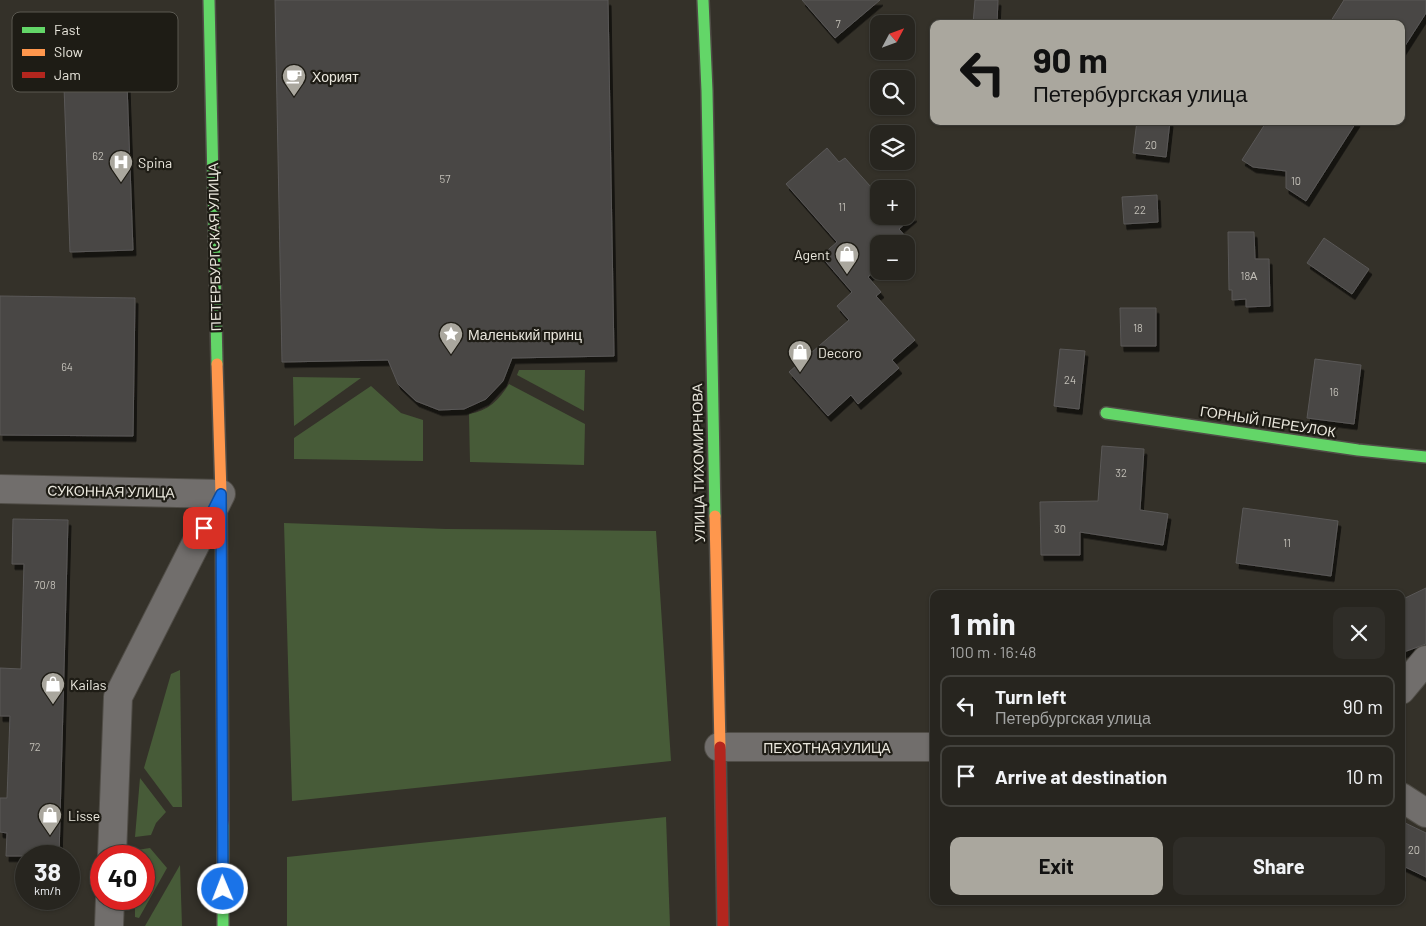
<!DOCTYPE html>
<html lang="en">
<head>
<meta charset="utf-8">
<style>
	body { margin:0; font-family:Barlow,sans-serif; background:#2f2d28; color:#f1f3f6; height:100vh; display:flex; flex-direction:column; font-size:19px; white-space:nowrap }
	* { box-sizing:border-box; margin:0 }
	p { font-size:16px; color:#a4a5a4 }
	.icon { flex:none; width:28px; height:28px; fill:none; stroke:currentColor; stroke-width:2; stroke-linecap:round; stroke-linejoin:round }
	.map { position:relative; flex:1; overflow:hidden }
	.panel { position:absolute; left:930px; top:590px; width:475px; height:315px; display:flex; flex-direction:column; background:#27251f; border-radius:10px; box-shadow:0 1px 4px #0004,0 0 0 1px #43423d }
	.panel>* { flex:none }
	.top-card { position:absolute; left:930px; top:20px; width:475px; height:105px; border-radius:10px; box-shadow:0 1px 4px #0004,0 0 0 1px #43423d; background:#aaa79e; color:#111; overflow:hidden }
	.needle { width:32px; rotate:49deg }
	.controls { position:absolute; left:870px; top:15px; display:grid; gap:10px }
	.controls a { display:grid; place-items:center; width:45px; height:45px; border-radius:10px; background:#27251f; box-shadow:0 1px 4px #0004,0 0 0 1px #43423d; font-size:25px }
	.speed { position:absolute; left:15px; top:845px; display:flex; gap:10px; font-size:25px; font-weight:700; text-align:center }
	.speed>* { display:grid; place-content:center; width:65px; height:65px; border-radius:50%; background:#27251f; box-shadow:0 1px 4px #0004,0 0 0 1px #43423d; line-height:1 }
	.speed small { font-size:12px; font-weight:400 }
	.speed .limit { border:8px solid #d22; background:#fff; color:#111 }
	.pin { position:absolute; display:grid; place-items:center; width:42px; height:42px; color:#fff; margin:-21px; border-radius:10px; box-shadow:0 2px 8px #0006 }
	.me { position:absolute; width:55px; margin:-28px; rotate:359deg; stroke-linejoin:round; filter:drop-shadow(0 0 4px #0008) }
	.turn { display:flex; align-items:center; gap:18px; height:105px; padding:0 20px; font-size:22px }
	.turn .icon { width:65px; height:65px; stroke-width:2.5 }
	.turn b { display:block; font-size:35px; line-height:42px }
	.round { display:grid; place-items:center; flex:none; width:52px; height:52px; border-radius:10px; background:#2f2d28 }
	.summary { display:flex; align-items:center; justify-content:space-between; height:85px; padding:0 20px }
	h1 { font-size:30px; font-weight:700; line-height:38px }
	.cta { display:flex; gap:10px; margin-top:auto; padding:10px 20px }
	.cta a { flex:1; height:58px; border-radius:10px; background:#aaa79e; color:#111; font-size:20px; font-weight:700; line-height:58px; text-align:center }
	.cta a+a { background:#2f2d28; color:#f1f3f6 }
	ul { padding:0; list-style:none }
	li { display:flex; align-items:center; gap:15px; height:62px; margin:0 10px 8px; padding:0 10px; border:2px solid #43423d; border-radius:10px }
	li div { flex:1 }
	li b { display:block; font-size:19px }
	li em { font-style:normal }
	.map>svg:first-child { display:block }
	.green { fill:#475b38 }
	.building { fill:#484645; stroke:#5a5857; filter:url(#shadow) }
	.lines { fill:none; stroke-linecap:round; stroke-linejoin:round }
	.street-casing { stroke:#504d47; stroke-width:30 }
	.fast-casing { stroke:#504d47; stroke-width:14 }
	.slow-casing { stroke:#504d47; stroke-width:14 }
	.jam-casing { stroke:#504d47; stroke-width:14 }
	.street { stroke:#716e6c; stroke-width:28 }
	.fast { stroke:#63d668; stroke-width:11 }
	.slow { stroke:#ff974d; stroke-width:11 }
	.jam { stroke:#b3261e; stroke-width:11 }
	.route-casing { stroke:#114b97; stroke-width:12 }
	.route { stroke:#1a73e8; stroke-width:9 }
	.labels { text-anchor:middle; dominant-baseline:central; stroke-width:4.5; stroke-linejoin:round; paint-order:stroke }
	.number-label { font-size:11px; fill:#c2bfb7 }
	.poi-label { font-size:14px; fill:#eae7dd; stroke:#1e1c15; text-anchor:start }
	.street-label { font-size:14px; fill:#eae7dd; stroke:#1e1c15 }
	.key { fill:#1e1c15; stroke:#5b5951; stroke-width:1 }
	.key-label { font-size:14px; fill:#eae7dd }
</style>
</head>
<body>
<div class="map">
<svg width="1426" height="926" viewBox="0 0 1426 926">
	<defs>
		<filter id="shadow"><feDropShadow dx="3" dy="5.5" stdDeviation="0" flood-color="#0009"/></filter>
	</defs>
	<rect width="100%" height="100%" fill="#343129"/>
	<g class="green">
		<path d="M519,370H585L584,411L517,375Z"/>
		<path d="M293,377L361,378L294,426Z"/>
		<path d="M509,384L585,424L584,465L470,462L469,414C488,411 499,400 509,384Z"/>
		<path d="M371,386L401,413L423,420V461L294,459V438Z"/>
		<path d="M284,523L446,529L656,531L671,761L292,801Z"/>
		<path d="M180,670L182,807H173L144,768L171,674Z"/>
		<path d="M140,778L166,812L156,823L151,835L135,837Z"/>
		<path d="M666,817L670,926H287V857Z"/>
		<path d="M150,848L167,868L139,918L135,917V899H144V856H137V850Z"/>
		<path d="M180,865L182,926H145Z"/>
	</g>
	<g class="building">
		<path d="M275,0H608L614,356L512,358L503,381L486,399L464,409L439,410L416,401L398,384L388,360L282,362Z"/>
		<path d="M802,0H880L835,38Z"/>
		<path d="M975,0H998L997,24H973Z"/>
		<path d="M1344,0H1426V13L1401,52V24H1329Z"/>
		<path d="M126,56L133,250L70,252L63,59Z"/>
		<path d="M1137,121H1170L1166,157L1133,153Z"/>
		<path d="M1267,121H1357L1306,201L1286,188V171L1253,167L1242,160Z"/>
		<path d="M827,148L839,162L845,158L879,196V216H914L899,229L912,244H879V267L868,277L881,292L876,296L915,340L892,360L899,368L858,404L851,395L828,416L789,372L849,320L837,306L852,292L821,256L837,242L786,184Z"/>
		<path d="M1157,195L1158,222L1124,224L1122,197Z"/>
		<path d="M1228,232H1254L1255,259H1269L1270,306L1246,307V299L1232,300V290H1229Z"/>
		<path d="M1324,238L1369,269L1352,294L1307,263Z"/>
		<path d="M0,296L135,298L133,436L0,435Z"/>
		<path d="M1120,308H1156V346H1121Z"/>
		<path d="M1060,349L1085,351L1079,409L1054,406Z"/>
		<path d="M1315,359L1361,365L1354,424L1307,418Z"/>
		<path d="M1102,446L1144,449L1140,510L1168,514L1163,545L1080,532V555H1041L1040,502L1098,501Z"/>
		<path d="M1243,508L1338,521L1331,576L1236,563Z"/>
		<path d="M13,519L68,520L59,856H6L7,833L0,832V798H7L10,716H0V668L21,669L24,564H12Z"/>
		<path d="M1426,588V644L1401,653V600Z"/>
		<path d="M1401,821L1426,833V877L1401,865Z"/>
	</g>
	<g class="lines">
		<g class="street-casing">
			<g id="street">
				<path d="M0,489L221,494L118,697L112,856"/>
				<path d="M1401,690L1426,660"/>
				<path d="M719,747H934"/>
				<path d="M1401,797L1426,813"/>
				<path d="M109,926L110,899"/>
			</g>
		</g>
		<g class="fast-casing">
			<g id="fast">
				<path d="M209,0L217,364"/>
				<path d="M703,0L707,91L715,516"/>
				<path d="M1106,413L1358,450L1426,457"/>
				<path d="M223,823V926"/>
			</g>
		</g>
		<g class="slow-casing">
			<g id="slow">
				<path d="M217,364L221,494L222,659"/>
				<path d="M715,516L720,747"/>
			</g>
		</g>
		<g class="jam-casing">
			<g id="jam">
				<path d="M222,659L223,823"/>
				<path d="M720,747L723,926"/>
			</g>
		</g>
		<use href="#street" class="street"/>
		<use href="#fast" class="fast"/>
		<use href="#slow" class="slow"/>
		<use href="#jam" class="jam"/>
	</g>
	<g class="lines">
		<g class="route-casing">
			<path id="route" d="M204,528L221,494L223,889"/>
		</g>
		<use href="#route" class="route"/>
	</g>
	<defs>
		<g id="cafe-pin" transform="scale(1.25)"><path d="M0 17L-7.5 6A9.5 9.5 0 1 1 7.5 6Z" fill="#aaa79e" stroke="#1e1c15"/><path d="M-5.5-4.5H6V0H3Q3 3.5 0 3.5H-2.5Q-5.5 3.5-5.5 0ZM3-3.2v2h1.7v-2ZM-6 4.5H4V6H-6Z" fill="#fff"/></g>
		<g id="hospital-pin" transform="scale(1.25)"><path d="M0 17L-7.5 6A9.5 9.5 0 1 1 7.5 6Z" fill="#aaa79e" stroke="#1e1c15"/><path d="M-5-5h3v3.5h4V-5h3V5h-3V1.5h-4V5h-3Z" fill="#fff"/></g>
		<g id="shop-pin" transform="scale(1.25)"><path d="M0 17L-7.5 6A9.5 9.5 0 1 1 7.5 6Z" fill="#aaa79e" stroke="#1e1c15"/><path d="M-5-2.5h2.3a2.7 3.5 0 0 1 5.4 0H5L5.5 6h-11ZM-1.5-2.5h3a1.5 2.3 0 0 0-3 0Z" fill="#fff"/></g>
		<g id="sight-pin" transform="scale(1.25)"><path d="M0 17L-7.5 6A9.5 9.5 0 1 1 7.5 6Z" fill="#aaa79e" stroke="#1e1c15"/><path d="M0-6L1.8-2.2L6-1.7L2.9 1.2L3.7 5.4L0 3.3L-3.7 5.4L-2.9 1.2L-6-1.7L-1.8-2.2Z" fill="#fff"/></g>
	</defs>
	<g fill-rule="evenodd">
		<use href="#cafe-pin" x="294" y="76"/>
		<use href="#hospital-pin" x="121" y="162"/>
		<use href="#shop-pin" x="847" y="254"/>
		<use href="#sight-pin" x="451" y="334"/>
		<use href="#shop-pin" x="800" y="352"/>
		<use href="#shop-pin" x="53" y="684"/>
		<use href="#shop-pin" x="50" y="815"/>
	</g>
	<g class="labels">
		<g class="number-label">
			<text x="838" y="23">7</text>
			<text x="1151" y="144">20</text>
			<text x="98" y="155">62</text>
			<text x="445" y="178">57</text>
			<text x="1296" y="180">10</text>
			<text x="842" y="206">11</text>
			<text x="1140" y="209">22</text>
			<text x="1249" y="275">18А</text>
			<text x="1138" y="327">18</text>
			<text x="67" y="366">64</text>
			<text x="1070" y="379">24</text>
			<text x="1334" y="391">16</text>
			<text x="1121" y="472">32</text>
			<text x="1060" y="528">30</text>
			<text x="1287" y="542">11</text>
			<text x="45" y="584">70/8</text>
			<text x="35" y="746">72</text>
			<text x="1414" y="849">20</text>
		</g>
		<g class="poi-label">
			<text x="312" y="76">Хорият</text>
			<text x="138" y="162">Spina</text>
			<text x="830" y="254" text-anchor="end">Agent</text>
			<text x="468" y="334">Маленький принц</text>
			<text x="818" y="352">Decoro</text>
			<text x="70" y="684">Kailas</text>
			<text x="68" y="815">Lisse</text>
		</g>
		<g class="street-label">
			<text transform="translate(214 247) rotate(-91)">ПЕТЕРБУРГСКАЯ УЛИЦА</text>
			<text transform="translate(1268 421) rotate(9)">ГОРНЫЙ ПЕРЕУЛОК</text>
			<text transform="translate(698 463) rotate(-91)">УЛИЦА ТИХОМИРНОВА</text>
			<text transform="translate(111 491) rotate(1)">СУКОННАЯ УЛИЦА</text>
			<text x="827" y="747">ПЕХОТНАЯ УЛИЦА</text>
		</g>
	</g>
	<rect x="12" y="12" width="166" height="80" rx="8" class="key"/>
	<rect x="22" y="27" width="23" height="6" fill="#63d668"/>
	<rect x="22" y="49" width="23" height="7" fill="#ff974d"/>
	<rect x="22" y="72" width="23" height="6" fill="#b3261e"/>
	<g class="key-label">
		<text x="54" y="35">Fast</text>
		<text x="54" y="57">Slow</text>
		<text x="54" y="80">Jam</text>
	</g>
</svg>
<div class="controls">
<a><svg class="needle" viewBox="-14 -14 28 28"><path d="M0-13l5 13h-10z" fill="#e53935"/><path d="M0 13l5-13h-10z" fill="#a4a5a4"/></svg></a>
<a><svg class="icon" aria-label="search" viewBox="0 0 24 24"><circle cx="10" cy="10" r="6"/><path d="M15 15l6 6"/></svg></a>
<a><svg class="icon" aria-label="layers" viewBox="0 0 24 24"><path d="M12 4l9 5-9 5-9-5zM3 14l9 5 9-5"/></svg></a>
<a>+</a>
<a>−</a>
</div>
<div class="speed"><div>38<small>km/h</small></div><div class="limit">40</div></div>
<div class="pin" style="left:204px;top:528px;background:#d93025"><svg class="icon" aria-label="arrive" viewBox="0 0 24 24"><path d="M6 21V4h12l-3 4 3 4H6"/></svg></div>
<svg class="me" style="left:223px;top:889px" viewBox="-20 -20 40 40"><circle r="17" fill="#1a73e8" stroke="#fff" stroke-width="3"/><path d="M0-11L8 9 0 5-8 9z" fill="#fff"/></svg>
<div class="top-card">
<div class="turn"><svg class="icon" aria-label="left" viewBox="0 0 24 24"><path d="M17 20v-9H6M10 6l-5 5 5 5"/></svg><div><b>90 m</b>Петербургская улица</div></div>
</div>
<section class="panel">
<div class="summary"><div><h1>1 min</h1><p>100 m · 16:48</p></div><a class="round"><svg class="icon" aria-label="close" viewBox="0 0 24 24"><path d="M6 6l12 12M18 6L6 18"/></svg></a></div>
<ul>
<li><svg class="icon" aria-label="left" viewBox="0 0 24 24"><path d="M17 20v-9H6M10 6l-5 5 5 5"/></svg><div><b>Turn left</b><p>Петербургская улица</p></div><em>90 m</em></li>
<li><svg class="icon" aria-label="arrive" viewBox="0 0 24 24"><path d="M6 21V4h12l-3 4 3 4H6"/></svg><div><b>Arrive at destination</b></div><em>10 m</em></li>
</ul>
<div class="cta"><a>Exit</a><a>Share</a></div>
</section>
</div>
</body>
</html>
